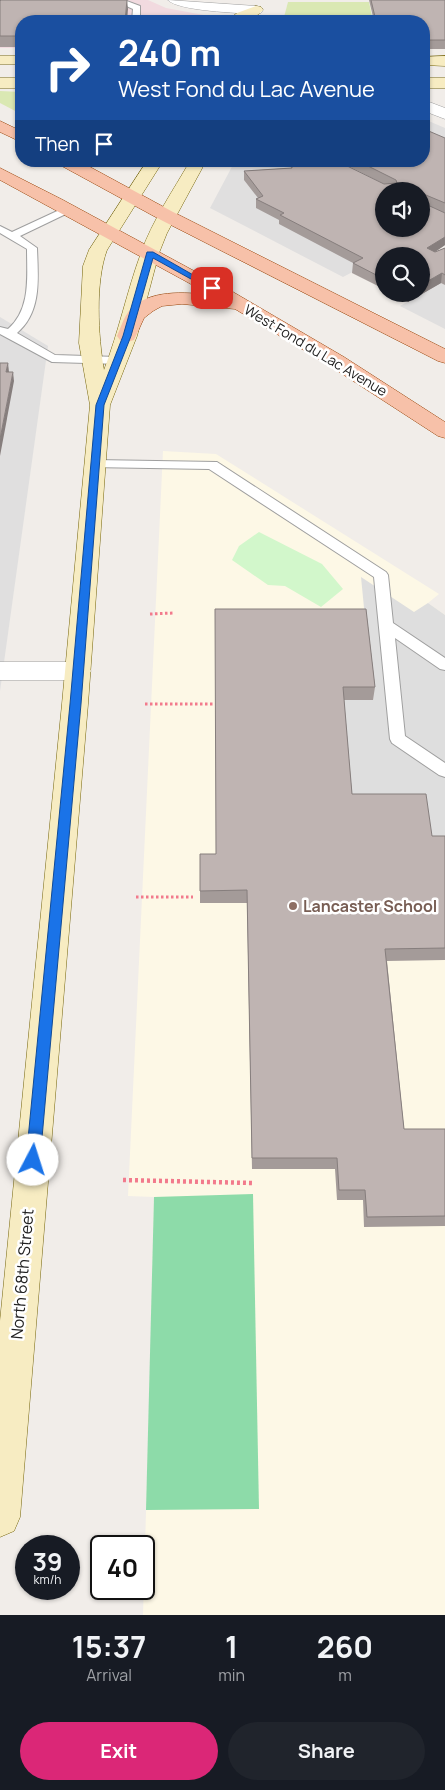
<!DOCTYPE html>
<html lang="en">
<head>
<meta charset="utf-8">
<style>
	body { margin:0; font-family:Manrope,sans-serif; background:#20242c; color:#f1f3f6; height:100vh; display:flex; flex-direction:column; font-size:19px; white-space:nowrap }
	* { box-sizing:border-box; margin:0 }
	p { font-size:16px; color:#9ea1a6 }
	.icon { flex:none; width:28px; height:28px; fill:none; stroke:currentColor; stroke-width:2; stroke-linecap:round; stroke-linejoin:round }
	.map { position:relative; height:1615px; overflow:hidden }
	.panel { display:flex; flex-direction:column; background:#171b24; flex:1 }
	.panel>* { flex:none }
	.guide { position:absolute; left:15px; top:15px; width:415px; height:152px; border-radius:20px; box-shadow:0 1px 4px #0004; background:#1a4fa0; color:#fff; overflow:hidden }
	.tools { position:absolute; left:375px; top:182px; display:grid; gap:10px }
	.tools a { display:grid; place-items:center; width:55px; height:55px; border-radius:50%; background:#171b24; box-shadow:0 1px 4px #0004; font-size:25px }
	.speed { position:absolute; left:15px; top:1535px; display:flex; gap:10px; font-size:25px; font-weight:700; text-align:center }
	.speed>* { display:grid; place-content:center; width:65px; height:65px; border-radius:50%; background:#171b24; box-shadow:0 1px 4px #0004; line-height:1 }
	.speed small { font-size:12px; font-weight:400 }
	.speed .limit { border:2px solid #111; border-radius:8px; background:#fff; color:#111 }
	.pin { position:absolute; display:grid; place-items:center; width:42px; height:42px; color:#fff; margin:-21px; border-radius:10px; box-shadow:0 2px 8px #0006 }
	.me { position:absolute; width:55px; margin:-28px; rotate:5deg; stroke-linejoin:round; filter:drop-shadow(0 0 4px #0008) }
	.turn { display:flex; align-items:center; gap:18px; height:105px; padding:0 20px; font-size:22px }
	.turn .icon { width:65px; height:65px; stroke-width:2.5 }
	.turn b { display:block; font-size:35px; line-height:42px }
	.then { display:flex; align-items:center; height:48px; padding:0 20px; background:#0003; gap:10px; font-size:19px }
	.eta { display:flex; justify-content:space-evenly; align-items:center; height:85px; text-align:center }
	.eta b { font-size:30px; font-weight:700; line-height:35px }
	.action { display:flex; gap:10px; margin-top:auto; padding:10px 20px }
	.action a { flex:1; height:58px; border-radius:30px; background:#db2777; color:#fff; font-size:20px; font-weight:700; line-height:58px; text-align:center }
	.action a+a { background:#20242c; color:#f1f3f6 }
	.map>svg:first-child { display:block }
	.residential { fill:#e0dfdf; fill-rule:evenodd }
	.commercial { fill:#f1dadf }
	.education { fill:#fdf8e6 }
	.grass { fill:#dae8b3 }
	.park { fill:#d2f7cb }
	.pitch { fill:#8ddba9 }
	.parking { fill:#dedede }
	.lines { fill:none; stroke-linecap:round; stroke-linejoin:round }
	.lane-casing { stroke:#9f9f9f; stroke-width:2 }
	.street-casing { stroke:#9f9f9f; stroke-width:1 }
	.secondary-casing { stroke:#76660c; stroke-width:1 }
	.primary-casing { stroke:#974409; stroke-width:1 }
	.path-far1 { stroke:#f27a8c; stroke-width:3; stroke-dasharray:2.5 2.5; stroke-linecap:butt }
	.path { stroke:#f27a8c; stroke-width:4.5; stroke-dasharray:3 3; stroke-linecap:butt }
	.lane { fill:#fff; fill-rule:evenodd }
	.street { fill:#fff; fill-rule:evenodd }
	.secondary { fill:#f7ecc2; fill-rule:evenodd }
	.primary { fill:#f7c1a9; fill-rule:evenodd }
	.wall { fill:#a49b99; fill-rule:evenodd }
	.shaded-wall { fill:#867e7d }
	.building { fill:#bfb4b2; stroke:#867e7d }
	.route { fill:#1a73e8; stroke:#114b97 }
	.education-dot { fill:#8d6e63; stroke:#fff; stroke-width:2 }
	.labels { text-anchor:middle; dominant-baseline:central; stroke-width:5; stroke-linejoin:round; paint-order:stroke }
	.far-street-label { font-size:14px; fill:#222; stroke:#fff }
	.education-label { font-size:16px; font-weight:bold; fill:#785e54; stroke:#fff; text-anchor:start }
	.street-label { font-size:16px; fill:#222; stroke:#fff }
</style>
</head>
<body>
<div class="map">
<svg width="445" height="1615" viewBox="0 0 445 1615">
	<rect width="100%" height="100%" fill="#f1ede9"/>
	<g class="residential">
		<path d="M424,119L445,128V224L343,277L210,208L235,161H424ZM384,191H421V229H384Z"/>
		<path d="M445,279V329L400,306L421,294Z"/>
		<path d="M0,317L48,346L0,691Z"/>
	</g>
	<path class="commercial" d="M0,0H148L166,8L220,18L217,21H21V48H0Z"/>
	<path class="education" d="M163,451L216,454L439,594L428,603L445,615V1615H143L151,1342L154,1197L128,1196Z"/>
	<g class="grass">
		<path d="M288,2H369L373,21H283Z"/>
		<path d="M0,91L21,92V114L0,103Z"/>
	</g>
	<path class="park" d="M259,532L322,564L343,589L321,607L285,586L268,585L232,560L239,546Z"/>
	<path class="pitch" d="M253,1194L259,1509L146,1510L154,1197Z"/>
	<path class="parking" d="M361,577L414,612L428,603L445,615V866L351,807L342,700H373Z"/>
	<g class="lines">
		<g class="lane-casing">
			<g id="lane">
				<path d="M0,0H65L61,2L0,3Z"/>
				<path d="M113,0H124L140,6V21H132L133,9Z"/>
				<path d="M68,206L72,207L73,209L72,211L20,236L37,248C38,278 42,312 17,333L55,355L117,357L123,361L121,364L52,362L0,334V327L8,329C31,309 27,277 27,249L0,233V226L12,232Z"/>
				<path d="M95,460L217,462L386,572L388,575L393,623L445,658V670L440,669L395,638L405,736L445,763V777L439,775L392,743L390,739L374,577L209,469L90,467L89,464L90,461Z"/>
			</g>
		</g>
		<g class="street-casing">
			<g id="street">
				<path d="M168,0L256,6L261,7L263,10L261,13L256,14C240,13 177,11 168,0Z"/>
				<path d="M424,100L445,108V119L424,111Z"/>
				<path d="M0,662H78L87,665L91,671L87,677L78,680H0Z"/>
			</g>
		</g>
		<g class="secondary-casing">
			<g id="secondary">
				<path d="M256,6L261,7L263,10C255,20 239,22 227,21L237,13Z"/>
				<rect x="0" y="56" width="21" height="8"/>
				<path d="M445,56V66L424,65V57Z"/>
				<rect x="0" y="78" width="21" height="10"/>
				<rect x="424" y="78" width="21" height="10"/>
				<path d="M147,161H163L107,250C95,282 98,336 104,370C119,331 127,291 141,253C152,221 173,191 190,161H206L167,233L159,253L137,336L110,405L88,704L20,1517L14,1531L0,1537V1321L62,704L90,405L79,343L83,266L89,250Z"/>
			</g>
		</g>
		<g class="primary-casing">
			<g id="primary">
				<path d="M0,121L21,131V142L0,132Z"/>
				<path d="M58,161H79L173,212L445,349V363L438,361L161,220L60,165Z"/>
				<path d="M0,168L63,200L233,292L344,357L445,422V438L438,436L330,366L235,309L182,304L162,306L153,311L144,318L134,340L127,342L120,340L117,336C121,327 123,319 129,311C148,289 185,292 211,295L0,180Z"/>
			</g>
		</g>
		<g class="path-far1">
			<path d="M150,614L173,613"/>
			<path d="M145,704H215"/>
			<path d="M136,897H193"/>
		</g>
		<path class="path" d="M123,1180L252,1183"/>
		<use href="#lane" class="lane"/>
		<use href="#street" class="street"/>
		<use href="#secondary" class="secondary"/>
		<use href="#primary" class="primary"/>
	</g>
	<g class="wall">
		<path d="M369,0H445V49H424V21H374Z"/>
		<path d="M0,1L128,9L21,21V47H0Z"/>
		<path d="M445,138V245L435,252L445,248V285L441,283L408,302L393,294H421L384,256V289L352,273L353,263L279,224V220L256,208V199L258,198L244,180V171L291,168L290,161H337L384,184L338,161H424ZM421,191V229H384Z"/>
		<path d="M366,609L375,687L373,700H344L352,794L432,836H445V960L387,961L404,1129H445V1226L364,1227L363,1200H337L335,1169H252L247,903H200V854H216Z"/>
	</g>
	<g class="shaded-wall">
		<path d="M127,0L128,9L127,21H125Z"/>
		<path d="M445,237V245L426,258L427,248Z"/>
		<path d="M442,273L441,283L408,302L409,294H421V285Z"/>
		<path d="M8,363L9,372H6Z"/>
		<path d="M13,372L14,381L0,456V439Z"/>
	</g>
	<g class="building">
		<path d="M1,0H127L125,21H21V36H0V1Z"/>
		<path d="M371,0H445V40H424V21H376Z"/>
		<path d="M424,129L445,138V203L421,193V191H384V229H421V201V202L445,213V237L427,248L435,252L445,248V275L442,273L421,285V256H384V279L353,263L363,258L280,215L284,213L256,199L263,196L244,171L292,168V161H337L384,184L397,183L396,180L358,161H424Z"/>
		<path d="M0,363H8L6,372H13L0,439Z"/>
		<path d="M215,609H366L375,687H343L352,794H426L432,836H445V948L385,949L404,1129H445V1216L367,1217L365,1190H339L337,1158H252L247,890L200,891V854H216Z"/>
	</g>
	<path class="route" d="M147,252H153L216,288L209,289L153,258L131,336L104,405L81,704L40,1160L38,1164L33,1166L28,1164L26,1160L70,704L96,405L123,336Z"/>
	<circle class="education-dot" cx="293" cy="906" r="5"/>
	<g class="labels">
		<g class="far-street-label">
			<text transform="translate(316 350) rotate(31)">West Fond du Lac Avenue</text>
		</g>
		<g class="education-label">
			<text x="303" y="906">Lancaster School</text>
		</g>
		<g class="street-label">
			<text transform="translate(22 1274) rotate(-85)">North 68th Street</text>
		</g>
	</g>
</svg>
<div class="tools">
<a><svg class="icon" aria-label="sound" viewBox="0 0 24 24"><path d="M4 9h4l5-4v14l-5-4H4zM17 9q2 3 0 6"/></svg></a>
<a><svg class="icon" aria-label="search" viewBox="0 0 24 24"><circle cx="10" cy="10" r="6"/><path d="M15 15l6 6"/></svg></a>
</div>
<div class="speed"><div>39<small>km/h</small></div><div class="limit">40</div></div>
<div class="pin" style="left:212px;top:288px;background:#d93025"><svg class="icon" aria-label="arrive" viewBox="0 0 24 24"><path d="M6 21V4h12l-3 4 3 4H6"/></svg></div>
<svg class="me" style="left:33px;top:1160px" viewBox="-20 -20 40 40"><circle r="19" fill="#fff"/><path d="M0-13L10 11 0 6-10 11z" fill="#1a73e8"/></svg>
<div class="guide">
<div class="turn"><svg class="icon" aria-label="right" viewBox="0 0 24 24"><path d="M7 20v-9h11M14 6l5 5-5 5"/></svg><div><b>240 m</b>West Fond du Lac Avenue</div></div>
<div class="then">Then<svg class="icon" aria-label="arrive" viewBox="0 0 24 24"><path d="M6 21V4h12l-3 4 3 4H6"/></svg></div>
</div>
</div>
<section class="panel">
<div class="eta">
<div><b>15:37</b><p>Arrival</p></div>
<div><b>1</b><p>min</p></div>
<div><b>260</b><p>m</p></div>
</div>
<div class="action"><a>Exit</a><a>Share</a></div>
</section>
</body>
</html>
